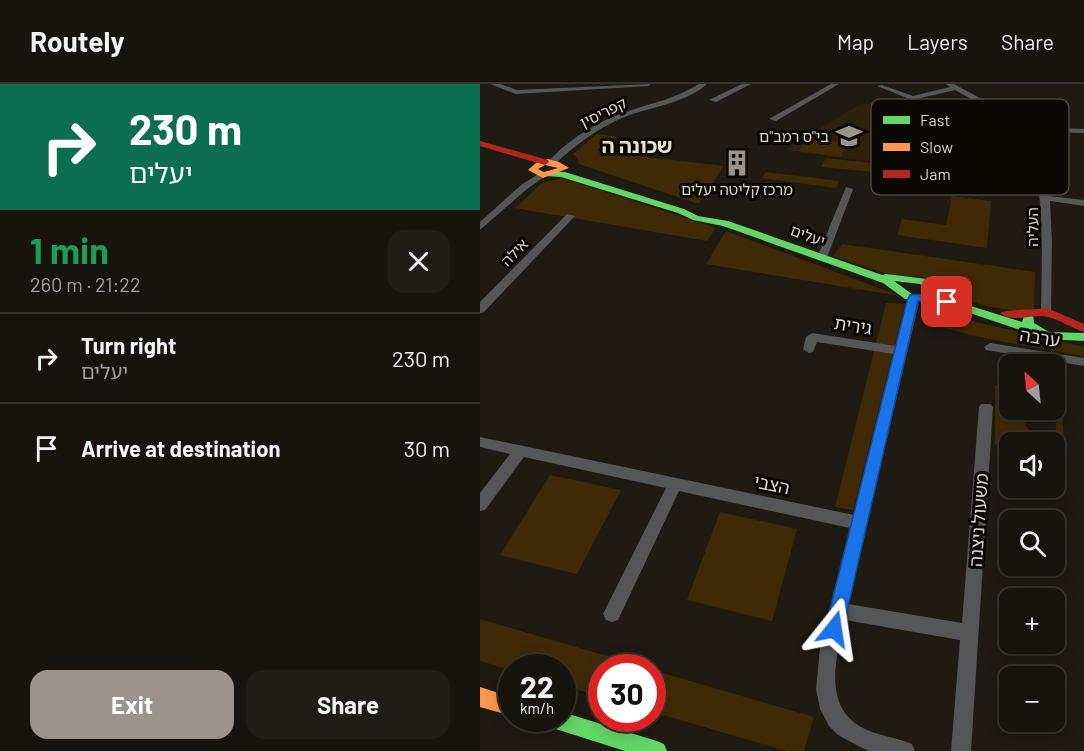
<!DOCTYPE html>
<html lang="en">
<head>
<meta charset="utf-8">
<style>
	body { margin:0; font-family:Barlow,"Noto Sans Hebrew",sans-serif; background:#201d17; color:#f1f3f6; height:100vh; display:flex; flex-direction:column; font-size:22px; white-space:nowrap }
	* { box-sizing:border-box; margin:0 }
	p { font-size:20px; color:#9e9e9e }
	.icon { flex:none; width:33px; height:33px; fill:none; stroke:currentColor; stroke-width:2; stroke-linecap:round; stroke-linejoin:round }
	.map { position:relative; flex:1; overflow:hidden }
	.side { display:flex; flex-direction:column; background:#17140e; width:480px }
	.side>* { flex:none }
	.guide { background:#0b6e4f; color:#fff; overflow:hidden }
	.needle { width:39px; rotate:333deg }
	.buttons { position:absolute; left:519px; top:270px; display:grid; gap:12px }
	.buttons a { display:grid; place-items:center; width:66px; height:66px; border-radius:12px; background:#17140e; box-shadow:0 3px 15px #0003,0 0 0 2px #36332e; font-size:30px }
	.speed { position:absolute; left:18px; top:570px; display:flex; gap:12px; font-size:30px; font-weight:700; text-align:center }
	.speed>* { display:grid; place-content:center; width:78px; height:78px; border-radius:50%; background:#17140e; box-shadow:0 3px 15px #0003,0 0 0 2px #36332e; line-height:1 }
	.speed small { font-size:15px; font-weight:400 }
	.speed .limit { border:9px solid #d22; background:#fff; color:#111 }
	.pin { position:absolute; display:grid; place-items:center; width:51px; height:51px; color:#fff; margin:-26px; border-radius:12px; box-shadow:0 3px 9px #0006 }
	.me { position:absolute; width:66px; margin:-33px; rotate:15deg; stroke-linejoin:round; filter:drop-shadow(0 0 4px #0008) }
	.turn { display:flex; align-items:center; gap:21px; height:126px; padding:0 30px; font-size:27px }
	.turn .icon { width:78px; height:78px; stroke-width:2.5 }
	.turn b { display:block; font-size:42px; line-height:51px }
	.round { display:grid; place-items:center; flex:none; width:63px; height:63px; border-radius:18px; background:#201d17 }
	.headline { display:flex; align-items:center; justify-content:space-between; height:102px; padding:0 30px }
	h1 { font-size:36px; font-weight:700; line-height:45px; color:#1e9e55 }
	.action { display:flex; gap:12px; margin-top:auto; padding:12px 30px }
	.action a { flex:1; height:69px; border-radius:18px; background:#9a948a; color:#fff; font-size:24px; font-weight:700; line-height:69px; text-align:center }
	.action a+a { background:#201d17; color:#f1f3f6 }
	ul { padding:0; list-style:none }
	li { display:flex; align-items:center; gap:18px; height:90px; padding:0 30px; border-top:2px solid #36332e }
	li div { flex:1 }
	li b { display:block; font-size:22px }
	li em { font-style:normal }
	header { display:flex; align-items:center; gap:36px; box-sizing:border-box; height:84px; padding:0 30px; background:#17140e; border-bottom:2px solid #36332e }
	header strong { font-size:28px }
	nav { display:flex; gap:33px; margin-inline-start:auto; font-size:21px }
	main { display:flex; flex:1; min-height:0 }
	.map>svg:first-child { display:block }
	.built { fill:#2d200d }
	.green { fill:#3f2a05; fill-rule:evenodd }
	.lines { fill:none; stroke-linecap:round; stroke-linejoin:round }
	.street { fill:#555657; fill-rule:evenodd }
	.fast { fill:#63d668; fill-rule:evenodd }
	.slow { fill:#ff974d; fill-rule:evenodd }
	.jam { fill:#b3261e; fill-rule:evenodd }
	.route { fill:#1a73e8; stroke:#114b97; stroke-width:1.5 }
	.labels { text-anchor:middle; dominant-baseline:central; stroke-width:6; stroke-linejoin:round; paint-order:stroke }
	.far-street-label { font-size:15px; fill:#dcd5cb; stroke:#0b0703 }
	.far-poi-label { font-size:15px; fill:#dcd5cb; stroke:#0b0703; text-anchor:end }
	.street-label { font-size:18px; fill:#dcd5cb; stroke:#0b0703 }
	.far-district-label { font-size:20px; font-weight:bold; fill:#efe1cd; stroke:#0b0703 }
	.key { fill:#0b0703; stroke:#4a453f; stroke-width:1.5 }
	.key-label { font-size:16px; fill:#dcd5cb }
</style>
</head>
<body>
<header>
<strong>Routely</strong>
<nav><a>Map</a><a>Layers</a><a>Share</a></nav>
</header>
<main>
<section class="side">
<div class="guide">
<div class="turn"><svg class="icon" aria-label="right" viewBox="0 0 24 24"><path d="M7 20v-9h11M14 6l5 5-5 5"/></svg><div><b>230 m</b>יעלים</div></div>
</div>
<div class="headline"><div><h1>1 min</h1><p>260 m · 21:22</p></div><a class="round"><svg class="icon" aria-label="close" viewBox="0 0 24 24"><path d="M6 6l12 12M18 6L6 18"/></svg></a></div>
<ul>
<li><svg class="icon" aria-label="right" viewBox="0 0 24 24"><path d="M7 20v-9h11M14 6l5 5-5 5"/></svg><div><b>Turn right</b><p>יעלים</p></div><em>230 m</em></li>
<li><svg class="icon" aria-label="arrive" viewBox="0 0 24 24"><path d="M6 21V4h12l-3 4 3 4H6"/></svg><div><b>Arrive at destination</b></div><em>30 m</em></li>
</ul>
<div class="action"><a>Exit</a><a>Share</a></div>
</section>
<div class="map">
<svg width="604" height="667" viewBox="0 0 604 667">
	<rect width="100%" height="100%" fill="#1f1a12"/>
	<path class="built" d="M380,20H394L404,24L418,38L401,79L304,66Z"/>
	<g class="green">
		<path d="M117,50L138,53L129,59H124L117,67L244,82L219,119H216L99,80L97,73L93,70Z"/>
		<path d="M327,54L367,59L361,73L319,67Z"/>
		<path d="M412,60L450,63L444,104L391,98L393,88L341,83L345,74L402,80Z"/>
		<path d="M286,88L359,97L356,104L282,94Z"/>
		<path d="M82,94L236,144L227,157L35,124L62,99Z"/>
		<path d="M472,112L511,117L507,164L417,151L422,135L466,141Z"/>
		<path d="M246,147L420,212L226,180Z"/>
		<path d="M362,160L555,188L554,228C522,227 492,220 462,207C454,204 452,196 443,193C436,191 428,192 420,194L353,172Z"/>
		<path d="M406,219L425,220L373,426L355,423Z"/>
		<path d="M443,221L496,238L604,263V272C549,262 495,255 442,237Z"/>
		<path d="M515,301L529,303L530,326H574L575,310L580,311L586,372L575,371L574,358H530L529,363L515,360ZM554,328L565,330L576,339V347L564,352C554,350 543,345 544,333Z"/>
		<path d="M70,391L141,406L97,490L20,471Z"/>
		<path d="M240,428L317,445L292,537L207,516Z"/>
		<path d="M0,535L165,583L122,584L121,613L83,601L82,584H32L31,586L0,577Z"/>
		<path d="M172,586L334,633L324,667H306L173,628Z"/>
	</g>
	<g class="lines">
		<g class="street">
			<path d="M10,0H20L37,6L171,0L168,2L36,10Z"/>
			<path d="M219,0H227C207,18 176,22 150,31C122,41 98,59 76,79L69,77C89,55 118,37 146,28C171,19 197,14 219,0Z"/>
			<path d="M262,0H271L236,18L229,16Z"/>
			<path d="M351,0H359L296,37L289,35Z"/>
			<path d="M466,0H474L553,43L604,45V49L556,48L562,68L570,112L604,116V122L570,117L572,158L571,231L567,232L561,228C562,166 565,106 547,46L536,40L495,52L497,64L490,66L488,49L531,37L475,6L432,16L397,2L402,1L433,12L470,3Z"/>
			<path d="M60,89L67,91L47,105L0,146V138L41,101Z"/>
			<path d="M366,103L373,105L348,171L343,174L339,173L338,171Z"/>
			<path d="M87,130L95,132L4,228L0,229V218Z"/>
			<path d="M434,211L440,214L368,520L482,539L499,323L501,320H511L513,323L491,667H471L480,556L365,536C356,573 342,623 383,644C399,652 416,653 432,660L435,667H389L380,663L358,651L349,642L340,625L336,605L340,564L370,444L199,407L138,536L132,538L126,536L123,530L186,404L44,373L5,426L0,427V409L30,370L0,363V353L374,431L414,270L337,258L333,268L329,269L323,265L326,253L332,249L416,262L428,214Z"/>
			<path d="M510,259L604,274V282L506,266L504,263Z"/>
		</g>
		<g class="fast">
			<path d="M68,87L85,88L204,125L218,132L248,137L402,191L406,190L447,195L456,203L476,212L478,214L475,217L542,238L545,229H553L554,239L569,248L604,249V257L567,255L466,221L425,215L403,199L243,142L213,136L198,129L81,93L65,92V88ZM414,197L440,200L448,207L463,214L432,210Z"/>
			<path d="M82,628L177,657L184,660L187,667H145L63,641L60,634H82Z"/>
		</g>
		<g class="slow">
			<path d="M68,75L79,78L89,84L63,94L48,86L57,78ZM65,81L78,84L64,88L58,85Z"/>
			<path d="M0,603L32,613V632L0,623Z"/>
		</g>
		<g class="jam">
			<path d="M0,57L68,76L69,78L65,81L0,62Z"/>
			<path d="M567,224L604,240V248C592,244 580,236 568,233C554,229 533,240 520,229C526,225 556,226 567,224Z"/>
		</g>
	</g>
	<path class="route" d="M444,210L471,215L473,218L467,221L438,217L363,545L361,552L354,554L348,552L345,545L427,217L430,211Z"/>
	<defs>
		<g id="school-bare" transform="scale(2.07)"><path d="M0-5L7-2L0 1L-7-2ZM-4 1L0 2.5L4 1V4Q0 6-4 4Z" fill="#9a948a" stroke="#0b0703" stroke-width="2.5" paint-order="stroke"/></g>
		<g id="building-bare" transform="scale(2.07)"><path d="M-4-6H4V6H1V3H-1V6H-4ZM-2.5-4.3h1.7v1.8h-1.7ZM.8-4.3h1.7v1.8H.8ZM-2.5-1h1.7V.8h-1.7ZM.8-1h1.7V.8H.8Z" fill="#9a948a" stroke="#0b0703" stroke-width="2.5" paint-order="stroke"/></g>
	</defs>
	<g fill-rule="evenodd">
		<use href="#school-bare" x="369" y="52"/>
		<use href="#building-bare" x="257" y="79"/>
	</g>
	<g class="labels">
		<g class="far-street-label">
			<text transform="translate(123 28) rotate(-26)">קפריסין</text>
			<text transform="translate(552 143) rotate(-90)">העליה</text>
			<text transform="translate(328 151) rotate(20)">יעלים</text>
			<text transform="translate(34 168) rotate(-46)">אילה</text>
		</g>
		<g class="far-poi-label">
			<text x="349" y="52">בי"ס רמב"ם</text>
			<text x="257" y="105" text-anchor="middle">מרכז קליטה יעלים</text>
		</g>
		<g class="street-label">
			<text transform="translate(373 241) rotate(9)">גירית</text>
			<text transform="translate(560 253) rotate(9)">ערבה</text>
			<text transform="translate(292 400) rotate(12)">הצבי</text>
			<text transform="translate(498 436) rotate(-86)">משעול ניצנה</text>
		</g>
		<g class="far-district-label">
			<text x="157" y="61">שכונה ה</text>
		</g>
	</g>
	<rect x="391" y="15" width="198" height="96" rx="9" class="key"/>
	<rect x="403" y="32" width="27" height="8" fill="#63d668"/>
	<rect x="403" y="59" width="27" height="8" fill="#ff974d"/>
	<rect x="403" y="86" width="27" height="8" fill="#b3261e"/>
	<g class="key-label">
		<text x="440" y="42">Fast</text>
		<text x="440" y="69">Slow</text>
		<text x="440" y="96">Jam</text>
	</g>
</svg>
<div class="buttons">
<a><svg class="needle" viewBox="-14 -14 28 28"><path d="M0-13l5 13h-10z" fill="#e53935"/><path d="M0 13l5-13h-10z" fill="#9e9e9e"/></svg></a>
<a><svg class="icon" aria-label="sound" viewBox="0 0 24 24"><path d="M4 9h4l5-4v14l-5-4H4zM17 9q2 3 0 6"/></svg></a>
<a><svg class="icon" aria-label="search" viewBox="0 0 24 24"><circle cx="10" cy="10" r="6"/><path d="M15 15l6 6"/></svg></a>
<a>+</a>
<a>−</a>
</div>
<div class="speed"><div>22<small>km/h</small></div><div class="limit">30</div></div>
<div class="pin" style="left:467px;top:218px;background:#d93025"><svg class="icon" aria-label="arrive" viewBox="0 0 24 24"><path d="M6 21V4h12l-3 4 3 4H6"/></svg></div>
<svg class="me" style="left:354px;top:545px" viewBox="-20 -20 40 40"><path d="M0-17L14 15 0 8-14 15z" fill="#1a73e8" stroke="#fff" stroke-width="4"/></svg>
</div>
</main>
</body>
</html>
